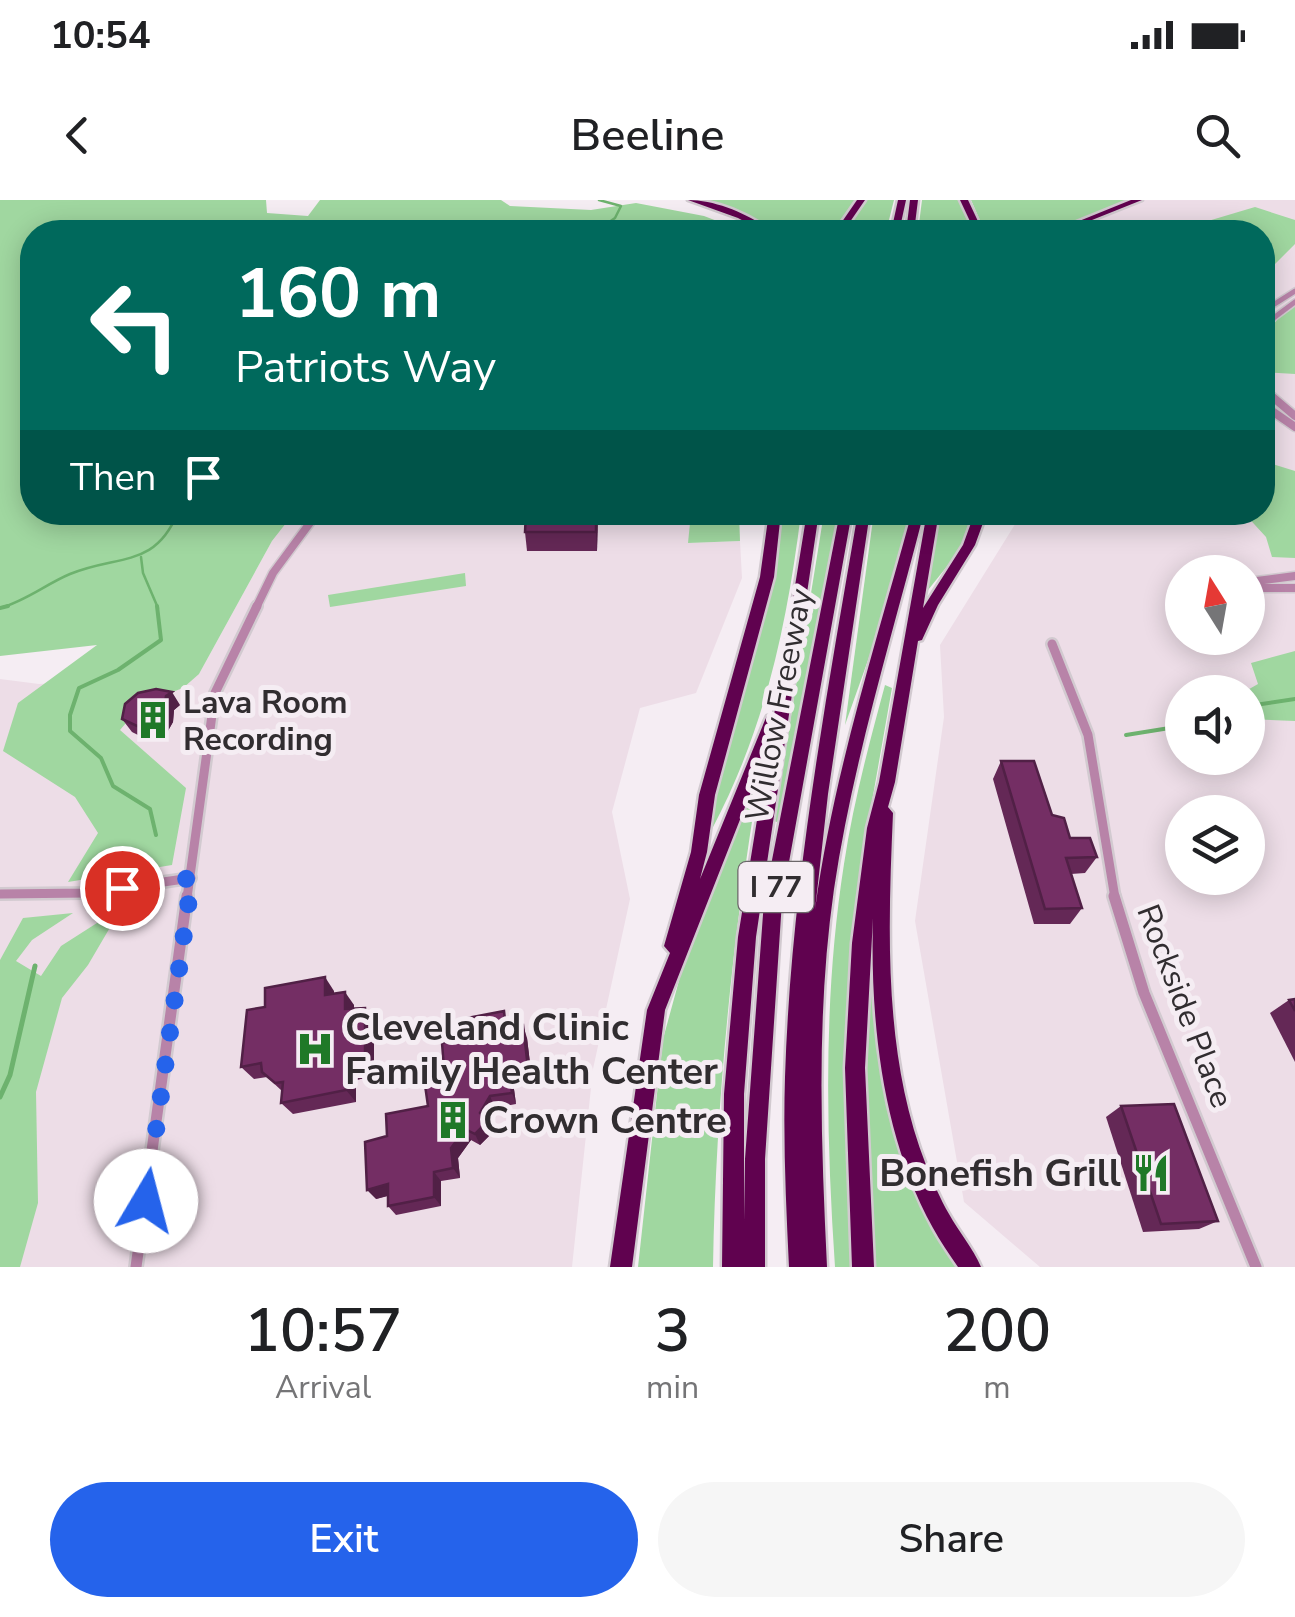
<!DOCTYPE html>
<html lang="en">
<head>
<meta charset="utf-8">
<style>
	body { margin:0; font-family:"Nunito Sans",sans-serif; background:#f6f6f6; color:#202124; height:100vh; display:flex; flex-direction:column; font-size:38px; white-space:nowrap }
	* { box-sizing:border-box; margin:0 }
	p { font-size:32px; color:#757577 }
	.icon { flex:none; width:55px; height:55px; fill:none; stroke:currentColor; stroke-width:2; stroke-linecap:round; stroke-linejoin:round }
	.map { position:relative; height:1067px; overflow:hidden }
	.sheet { display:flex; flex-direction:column; background:#fff; flex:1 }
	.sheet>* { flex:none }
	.hud { position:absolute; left:20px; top:20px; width:1255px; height:305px; border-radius:40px; box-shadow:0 5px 25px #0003; background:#00695c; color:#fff; overflow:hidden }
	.needle { width:65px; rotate:349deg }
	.tools { position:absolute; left:1165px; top:355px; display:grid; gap:20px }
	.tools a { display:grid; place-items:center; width:100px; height:100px; border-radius:50%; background:#fff; box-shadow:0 5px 25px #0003; font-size:50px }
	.pin { position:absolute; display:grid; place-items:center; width:85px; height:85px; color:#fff; margin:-42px; border:5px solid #fff; border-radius:50%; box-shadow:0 2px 10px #0007 }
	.me { position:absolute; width:110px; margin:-55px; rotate:8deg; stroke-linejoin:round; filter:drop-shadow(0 0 8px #0008) }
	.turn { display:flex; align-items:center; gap:35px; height:210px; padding:0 50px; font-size:45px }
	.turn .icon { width:130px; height:130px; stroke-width:2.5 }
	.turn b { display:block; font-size:70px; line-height:85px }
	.then { display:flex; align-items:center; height:95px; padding:0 50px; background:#0003; gap:20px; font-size:38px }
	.eta { display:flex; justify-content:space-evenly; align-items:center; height:170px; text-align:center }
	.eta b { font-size:60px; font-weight:600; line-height:70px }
	.action { display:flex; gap:20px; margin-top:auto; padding:20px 50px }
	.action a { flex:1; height:115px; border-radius:60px; background:#2563eb; color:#fff; font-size:40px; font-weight:600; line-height:115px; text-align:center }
	.action a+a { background:#f6f6f6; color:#202124 }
	.status { display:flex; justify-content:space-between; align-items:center; height:70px; padding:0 50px; background:#fff; direction:ltr }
	.status svg { height:28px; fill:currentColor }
	header { display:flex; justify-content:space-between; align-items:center; height:130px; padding:0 50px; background:#fff; font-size:45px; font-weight:600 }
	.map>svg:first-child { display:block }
	.built { fill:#eddde7; fill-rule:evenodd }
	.green { fill:#a0d7a0 }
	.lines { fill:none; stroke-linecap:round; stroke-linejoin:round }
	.stream-far2 { stroke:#6db26e; stroke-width:2.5 }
	.stream-far1 { stroke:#6db26e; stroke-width:4 }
	.stream { stroke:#6db26e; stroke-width:5 }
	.minor-far3-casing { stroke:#d2cad0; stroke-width:8 }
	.minor-far2-casing { stroke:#d2cad0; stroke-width:11 }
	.minor-far1-casing { stroke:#d2cad0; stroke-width:14 }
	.minor-casing { stroke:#d2cad0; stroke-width:16 }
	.motorway-casing { stroke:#d2cad0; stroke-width:5 }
	.minor-far3 { stroke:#b883a8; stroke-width:5 }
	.minor-far2 { stroke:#b883a8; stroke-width:8 }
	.minor-far1 { stroke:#b883a8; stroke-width:9 }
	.minor { stroke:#b883a8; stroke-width:11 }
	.motorway { fill:#60024f; fill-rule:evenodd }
	.wall { fill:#642856 }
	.shaded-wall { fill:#512046 }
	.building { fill:#742e64; stroke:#512046; stroke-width:2.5 }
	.route { stroke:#2563eb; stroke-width:18; stroke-dasharray:0 32.4 }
	.labels { text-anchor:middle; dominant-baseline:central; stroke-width:10; stroke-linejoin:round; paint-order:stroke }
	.shield { fill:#f5edf3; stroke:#6c676a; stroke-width:2.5 }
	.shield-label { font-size:30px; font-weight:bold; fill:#312d30 }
	.poi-label { font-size:32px; font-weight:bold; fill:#312d30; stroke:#f5edf3; text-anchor:start }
	.street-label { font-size:32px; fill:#312d30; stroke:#f5edf3 }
	.near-poi-label { font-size:38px; font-weight:bold; fill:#312d30; stroke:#f5edf3; text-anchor:start }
</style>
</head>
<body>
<div class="status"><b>10:54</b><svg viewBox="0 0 49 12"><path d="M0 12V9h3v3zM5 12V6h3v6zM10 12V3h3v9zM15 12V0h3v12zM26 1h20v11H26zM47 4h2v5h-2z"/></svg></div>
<header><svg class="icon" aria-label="back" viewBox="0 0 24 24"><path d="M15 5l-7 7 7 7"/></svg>Beeline<svg class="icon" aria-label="search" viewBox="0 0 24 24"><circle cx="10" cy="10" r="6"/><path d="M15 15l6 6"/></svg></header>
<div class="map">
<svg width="1295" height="1067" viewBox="0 0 1295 1067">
	<rect width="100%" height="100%" fill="#f5edf3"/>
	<g class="built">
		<path d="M1138,0H1295V1067H1040L964,1002L915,721L944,517L940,445L1022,313L1262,312V32H1056ZM1182,372H1248V438H1182ZM1182,492H1248V558H1182ZM1182,612H1248V678H1182Z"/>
		<path d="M294,313H691L689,343L740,341L742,378L696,493L640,508L612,612L630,699L593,869L572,1067H0V479L39,484L199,474L272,341Z"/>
	</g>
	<g class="green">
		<path d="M0,0H266L267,13L308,16L320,0H501L510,6L591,10L636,3L704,16L746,32H32V312L294,313L272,341L199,474L183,488L143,503L120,530L186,588L172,665L68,682L98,633L75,597L3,551L18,503L97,445L0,456Z"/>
		<path d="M700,0H855L832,32H776L746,16Z"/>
		<path d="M865,0H894L886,32H842Z"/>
		<path d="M922,0H959L974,32H918Z"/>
		<path d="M971,0H1128L1048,32H985Z"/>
		<path d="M1255,7L1295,20V44L1263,76L1262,32H1171Z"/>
		<path d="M1295,105V174L1263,172C1262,139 1267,124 1295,105Z"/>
		<path d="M1263,261L1295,271V358L1272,357L1266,337L1244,313L1262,312Z"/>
		<path d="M874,312L910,313L873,446L845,525Z"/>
		<path d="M691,313H739L740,341L688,343Z"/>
		<path d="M780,313H801C787,425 765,529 712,629L705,631L772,377Z"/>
		<path d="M824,313H838L780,623L774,621Z"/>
		<path d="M939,313H976L965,344L924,395Z"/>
		<path d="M465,373L466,386L330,407L328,395Z"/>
		<path d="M1295,451V521L1248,519V492H1244L1258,484L1251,463Z"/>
		<path d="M885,485L892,488L859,675L853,1067H835C826,932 823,798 844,664C853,604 869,544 885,485Z"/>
		<path d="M754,577L759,578C732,741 716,902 713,1067H638L663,839L683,766Z"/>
		<path d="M122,707L88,765L62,798L36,892L38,1003L20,1067H0V760L23,718L73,713L32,740L16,761L41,776L61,746Z"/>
		<path d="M869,765L875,773L889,882L960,1067H876L866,926Z"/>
	</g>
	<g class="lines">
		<g class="stream-far2">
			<path d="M595,32L615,18L621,6L599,0"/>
			<path d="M141,357L143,373L158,408"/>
			<path d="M0,408C26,401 46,384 70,374C118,354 155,369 178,312"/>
		</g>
		<g class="stream-far1">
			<path d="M0,408L8,406"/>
			<path d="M1248,506L1295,499"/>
			<path d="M1126,535L1182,526"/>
			<path d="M156,635L150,609L113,586L101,558L70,531V515L79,488L118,470L161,440L157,406"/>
		</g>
		<path class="stream" d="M0,897L10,875L35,766"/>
		<g class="minor-far3-casing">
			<g id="minor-far3">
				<path d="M1262,112L1295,91"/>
				<path d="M1262,133L1268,122L1295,102"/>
			</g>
		</g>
		<g class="minor-far2-casing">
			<g id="minor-far2">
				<path d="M1262,188L1295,216"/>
				<path d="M1262,204L1295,227"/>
				<path d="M1248,381L1262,388H1295"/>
				<path d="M1249,382L1295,376"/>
				<path d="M256,408L273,373L318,312"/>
			</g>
		</g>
		<g class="minor-far1-casing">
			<g id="minor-far1">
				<path d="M1052,444L1088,535L1115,698"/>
				<path d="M0,694L87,693L191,678"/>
				<path d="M187,698L215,493L257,406"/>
			</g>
		</g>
		<g class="minor-casing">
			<g id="minor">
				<path d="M1114,696L1144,793L1256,1067"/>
				<path d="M136,1067L187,696"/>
			</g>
		</g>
		<g class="motorway-casing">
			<g id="motorway">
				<path d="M688,0C717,0 750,15 773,32H764L738,18Z"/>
				<path d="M857,0H865L843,32H835Z"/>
				<path d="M898,0H906L899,32H891Z"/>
				<path d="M910,0H918L914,32H906Z"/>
				<path d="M960,0H968L983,32H975Z"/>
				<path d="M1131,0H1142L1062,32H1052Z"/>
				<path d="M769,312H781L774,377L715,595L707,652L700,679L765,520L767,516L774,515L807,312H819L756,737L744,894V1021L745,959L764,701L840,312H852L782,701L765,959V1067H722L724,894L738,737L769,546L665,810L632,1067H610L647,810L670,753L664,746L691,652L699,595L760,377Z"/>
				<path d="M858,312H870L828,594L815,710C833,575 876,444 912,312H924C892,437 853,561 834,689C816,814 821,941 827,1067H789C786,1004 783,941 785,877C791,687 826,499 858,312Z"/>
				<path d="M927,312H939L923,408L963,345L975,312H987L975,345L938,405L922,440L918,441L895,582L888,607L893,613C888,729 883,855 926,965C933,981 940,999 949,1014C959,1032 973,1048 981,1067H958C949,1054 940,1041 933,1028C882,936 870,821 873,718L865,868L874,1067H852L845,868L852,743L867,628L879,582Z"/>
			</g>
		</g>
		<use href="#minor-far3" class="minor-far3"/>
		<use href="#minor-far2" class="minor-far2"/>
		<use href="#minor-far1" class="minor-far1"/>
		<use href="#minor" class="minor"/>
		<use href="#motorway" class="motorway"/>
	</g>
	<g class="wall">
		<path d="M526,312H598L597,351H527L525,332Z"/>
		<path d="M180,505L174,510L173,522L165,536L146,539L132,532L122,519Z"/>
		<path d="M1001,561L1052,615L1070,638L1097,657L1085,673L1071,674L1082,708L1070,724H1034L993,579Z"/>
		<path d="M334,791V793L354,805V809L374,822V876L356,880V902L293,914L281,903L282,891L267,877L254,879L241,867Z"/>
		<path d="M1295,799V862L1270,813L1289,800Z"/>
		<path d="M504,811L508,829L527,838L532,880L513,882L516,904L495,908L486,922L492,933L480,945L471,940L458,958L460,978L441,981V1006L396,1015L388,1006V996L376,999L387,936L428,906L445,880L463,838Z"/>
		<path d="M1121,906L1218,1021L1199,1029L1143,1032L1106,917Z"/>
	</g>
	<g class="shaded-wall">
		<path d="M596,312H598L597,351L596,332Z"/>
		<path d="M172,492L180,505L174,510L173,522L165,536L146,539L137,526L166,496Z"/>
		<path d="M325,777L334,791V809L325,795Z"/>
		<path d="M345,792L354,805V822L345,809Z"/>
		<path d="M365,808L374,822V876L356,880V902L346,890V868Z"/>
		<path d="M523,825L527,838L532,880L528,868Z"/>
		<path d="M509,870L513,882L516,904L512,893Z"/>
		<path d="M490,896L495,908L485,924L480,913Z"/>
		<path d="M487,922L492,933L480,945L475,934Z"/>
		<path d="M465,929L471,940L458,958L460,978L453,968L451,948Z"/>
		<path d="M434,972L441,981V1006L434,997Z"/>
		<path d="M388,984L397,993L376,999L367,990Z"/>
	</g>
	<g class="building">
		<path d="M526,312H596V332H525Z"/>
		<path d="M156,489L172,492L166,496L164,509L156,523L137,526L122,519L125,504L138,493Z"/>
		<path d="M1001,561H1034L1052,615L1064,618L1070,638H1090L1097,657L1066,658L1082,708L1045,709Z"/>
		<path d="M325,777V795L345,792V809L365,808V864L346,868V890L281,903L283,882L275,883L262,872L261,863L241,867L247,810L265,807V788Z"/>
		<path d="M1295,799V811L1289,800Z"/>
		<path d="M504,811L506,829L523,825L528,868L509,870L512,893L490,896L480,913L487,922L475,934L465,929L451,948L453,968L434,972V997L388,1006V984L367,990L365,942L387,936L386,914L428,906L425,885L445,880L442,843L463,838L462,819Z"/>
		<path d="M1174,904L1218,1021L1161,1024L1121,906Z"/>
	</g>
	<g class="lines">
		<path class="route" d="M122,688L192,678L146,1001"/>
	</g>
	<defs>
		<g id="building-bare" transform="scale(3)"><path d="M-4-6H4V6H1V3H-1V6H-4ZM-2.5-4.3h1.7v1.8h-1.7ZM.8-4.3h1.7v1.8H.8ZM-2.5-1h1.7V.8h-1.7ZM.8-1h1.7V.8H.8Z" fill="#1f7928" stroke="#f5edf3" stroke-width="2.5" paint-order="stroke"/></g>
		<g id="hospital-bare" transform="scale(3)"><path d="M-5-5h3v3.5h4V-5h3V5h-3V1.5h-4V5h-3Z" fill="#1f7928" stroke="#f5edf3" stroke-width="2.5" paint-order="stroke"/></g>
		<g id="restaurant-bare" transform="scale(3)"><path d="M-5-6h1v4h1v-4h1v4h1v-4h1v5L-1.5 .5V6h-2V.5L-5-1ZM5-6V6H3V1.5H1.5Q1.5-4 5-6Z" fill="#1f7928" stroke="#f5edf3" stroke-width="2.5" paint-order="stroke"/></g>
	</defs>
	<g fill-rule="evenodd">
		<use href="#building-bare" x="153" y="520"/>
		<use href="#hospital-bare" x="315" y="849"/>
		<use href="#building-bare" x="453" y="920"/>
		<use href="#restaurant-bare" x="1151" y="973"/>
	</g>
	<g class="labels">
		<rect class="shield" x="738.5" y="662" width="75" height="50" rx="8"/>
		<g class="shield-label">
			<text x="776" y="687">I 77</text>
		</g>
		<g class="poi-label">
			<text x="183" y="502">Lava Room<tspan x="183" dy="37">Recording</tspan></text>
		</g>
		<g class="street-label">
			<text transform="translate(779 505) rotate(-79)">Willow Freeway</text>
			<text transform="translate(1185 806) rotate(69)">Rockside Place</text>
		</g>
		<g class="near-poi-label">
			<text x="345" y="827">Cleveland Clinic<tspan x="345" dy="44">Family Health Center</tspan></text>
			<text x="483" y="920">Crown Centre</text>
			<text x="1121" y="973" text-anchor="end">Bonefish Grill</text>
		</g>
	</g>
</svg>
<div class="tools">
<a><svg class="needle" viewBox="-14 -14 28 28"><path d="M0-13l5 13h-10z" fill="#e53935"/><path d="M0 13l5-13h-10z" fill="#757577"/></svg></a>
<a><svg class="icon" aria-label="sound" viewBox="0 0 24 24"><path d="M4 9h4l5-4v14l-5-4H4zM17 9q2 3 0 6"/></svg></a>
<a><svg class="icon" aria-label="layers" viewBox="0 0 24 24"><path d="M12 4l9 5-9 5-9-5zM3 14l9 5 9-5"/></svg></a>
</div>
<div class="pin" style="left:122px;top:688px;background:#d93025"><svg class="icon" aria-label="arrive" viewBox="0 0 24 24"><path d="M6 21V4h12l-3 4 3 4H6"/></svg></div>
<svg class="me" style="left:146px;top:1001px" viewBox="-20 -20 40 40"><circle r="19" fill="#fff"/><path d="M0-13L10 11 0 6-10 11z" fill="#2563eb"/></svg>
<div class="hud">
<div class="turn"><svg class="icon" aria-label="left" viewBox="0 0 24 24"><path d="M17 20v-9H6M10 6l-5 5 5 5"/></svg><div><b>160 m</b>Patriots Way</div></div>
<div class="then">Then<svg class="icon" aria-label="arrive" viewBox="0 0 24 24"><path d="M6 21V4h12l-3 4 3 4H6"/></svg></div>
</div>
</div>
<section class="sheet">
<div class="eta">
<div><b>10:57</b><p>Arrival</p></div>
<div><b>3</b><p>min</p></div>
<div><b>200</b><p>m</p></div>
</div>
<div class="action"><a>Exit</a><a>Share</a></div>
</section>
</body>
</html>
